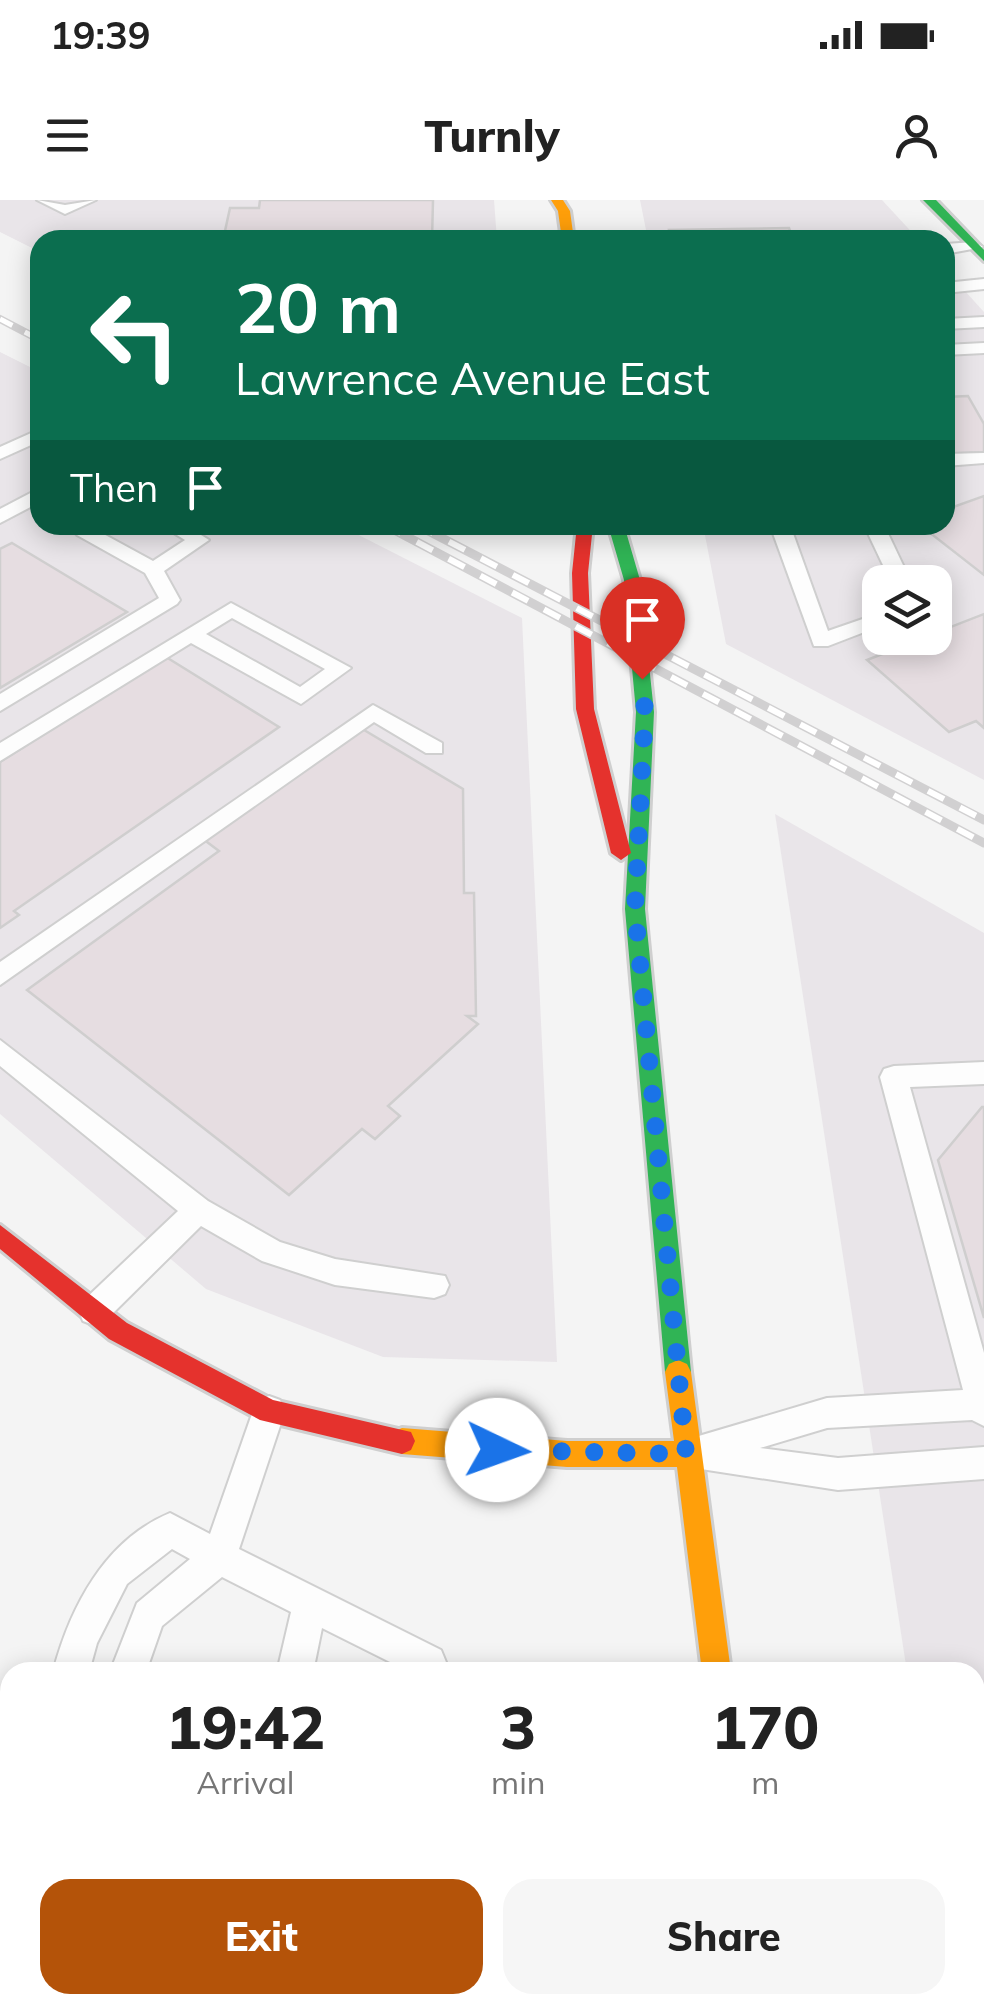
<!DOCTYPE html>
<html lang="en">
<head>
<meta charset="utf-8">
<style>
	body { margin:0; font-family:Mulish,sans-serif; background:#f6f6f6; color:#222; height:100vh; display:flex; flex-direction:column; font-size:38px; white-space:nowrap }
	* { box-sizing:border-box; margin:0 }
	p { font-size:32px; color:#767676 }
	.icon { flex:none; width:55px; height:55px; fill:none; stroke:currentColor; stroke-width:2; stroke-linecap:round; stroke-linejoin:round }
	.map { position:relative; flex:1; overflow:hidden }
	.panel { position:absolute; left:0px; top:1462px; width:985px; height:352px; display:flex; flex-direction:column; background:#fff; border-radius:30px 30px 0 0; box-shadow:0 5px 25px #0003 }
	.panel>* { flex:none }
	.hud { position:absolute; left:30px; top:30px; width:925px; height:305px; border-radius:30px; box-shadow:0 5px 25px #0003; background:#0b6e4f; color:#fff; overflow:hidden }
	.controls { position:absolute; left:862px; top:365px; display:grid; gap:20px }
	.controls a { display:grid; place-items:center; width:90px; height:90px; border-radius:20px; background:#fff; box-shadow:0 5px 25px #0003; font-size:50px }
	.pin { position:absolute; display:grid; place-items:center; width:85px; height:85px; color:#fff; margin:-102px -42px; border-radius:50% 50% 50% 0; rotate:-45deg; box-shadow:0 0 10px #0007 }
	.pin .icon { rotate:45deg }
	.me { position:absolute; width:110px; margin:-55px; rotate:93deg; stroke-linejoin:round; filter:drop-shadow(0 0 8px #0008) }
	.turn { display:flex; align-items:center; gap:35px; height:210px; padding:0 40px; font-size:45px }
	.turn .icon { width:130px; height:130px; stroke-width:2.5 }
	.turn b { display:block; font-size:70px; line-height:85px }
	.then { display:flex; align-items:center; height:95px; padding:0 40px; background:#0003; gap:20px; font-size:38px }
	.eta { display:flex; justify-content:space-evenly; align-items:center; height:170px; text-align:center }
	.eta b { font-size:60px; font-weight:800; line-height:70px }
	.primary-button { display:flex; gap:20px; margin-top:auto; padding:20px 40px }
	.primary-button a { flex:1; height:115px; border-radius:30px; background:#b45309; color:#fff; font-size:40px; font-weight:800; line-height:115px; text-align:center }
	.primary-button a+a { background:#f6f6f6; color:#222 }
	.status { display:flex; justify-content:space-between; align-items:center; height:70px; padding:0 50px; background:#fff; direction:ltr }
	.status svg { height:28px; fill:currentColor }
	header { display:flex; justify-content:space-between; align-items:center; height:130px; padding:0 40px; background:#fff; font-size:45px; font-weight:800 }
	.map>svg:first-child { display:block }
	.built { fill:#e9e5e9; fill-rule:evenodd }
	.building { fill:#e6dde1; stroke:#cfcece; stroke-width:2.5 }
	.lines { fill:none; stroke-linecap:round; stroke-linejoin:round }
	.lane-casing { stroke:#cfcfcf; stroke-width:4 }
	.fast-casing { stroke:#cfcfcf; stroke-width:6 }
	.slow-casing { stroke:#cfcfcf; stroke-width:6 }
	.jam-casing { stroke:#cfcfcf; stroke-width:6 }
	.lane { fill:#fdfdfd; fill-rule:evenodd }
	.fast { fill:#30b455; fill-rule:evenodd }
	.slow { fill:#ff9f0a; fill-rule:evenodd }
	.jam { fill:#e5322d; fill-rule:evenodd }
	.rail-far1-casing { stroke:#d1d0d1; stroke-width:8 }
	.rail-casing { stroke:#d1d0d1; stroke-width:9 }
	.rail-far1 { stroke:#fff; stroke-width:5; stroke-dasharray:14; stroke-linecap:butt }
	.rail { stroke:#fff; stroke-width:6; stroke-dasharray:18; stroke-linecap:butt }
	.route { stroke:#1a73e8; stroke-width:18; stroke-dasharray:0 32.4 }
</style>
</head>
<body>
<div class="status"><b>19:39</b><svg viewBox="0 0 49 12"><path d="M0 12V9h3v3zM5 12V6h3v6zM10 12V3h3v9zM15 12V0h3v12zM26 1h20v11H26zM47 4h2v5h-2z"/></svg></div>
<header><svg class="icon" aria-label="menu" viewBox="0 0 24 24"><path d="M4 6h16M4 12h16M4 18h16"/></svg>Turnly<svg class="icon" aria-label="person" viewBox="0 0 24 24"><circle cx="12" cy="8" r="4"/><path d="M4 21q1-7 8-7t8 7"/></svg></header>
<div class="map">
<svg width="984" height="1814" viewBox="0 0 984 1814">
	<rect width="100%" height="100%" fill="#f4f4f4"/>
	<g class="built">
		<path d="M0,0H494L497,40H40V52L0,32Z"/>
		<path d="M640,0H882L919,40H648Z"/>
		<path d="M945,69L984,112V580L726,444L703,325H945ZM880,382H935V438H880Z"/>
		<path d="M0,152L40,172V325H339L522,418L557,1162L383,1157L206,1089L0,914Z"/>
		<path d="M775,614L984,733V1814L975,1791V1472H907Z"/>
	</g>
	<g class="building">
		<path d="M260,0H433L432,40H223L230,8H259Z"/>
		<path d="M789,28L793,40H671L669,30Z"/>
		<path d="M968,196L984,224V252L945,254V197Z"/>
		<path d="M984,296V375L920,325H945V310Z"/>
		<path d="M12,343L127,412L0,488V349Z"/>
		<path d="M984,414V528L976,521L949,532L867,460L923,438H935V433Z"/>
		<path d="M166,457L279,527L14,711L19,715L0,728V562Z"/>
		<path d="M359,527L463,589L464,693H474L476,816H467L478,824L388,906L400,916L375,939L362,929L289,995L27,790L219,651L203,639Z"/>
		<path d="M982,907H984V1118L938,960Z"/>
	</g>
	<g class="lines">
		<g class="lane-casing">
			<g id="lane">
				<path d="M37,0L65,5L96,0L65,14Z"/>
				<path d="M945,44L975,42L983,47L945,54Z"/>
				<path d="M984,79V89L945,93V83Z"/>
				<path d="M984,117V127L945,129V119Z"/>
				<path d="M984,143V153L945,155V145Z"/>
				<path d="M40,229V241L0,259V247Z"/>
				<path d="M984,253V263L945,266V254Z"/>
				<path d="M40,288V302L0,323V309Z"/>
				<path d="M81,325H105L98,331L153,361L185,340L161,325H185L209,340L164,371L180,400L177,404L0,511V494L159,398L145,373L77,335L74,331Z"/>
				<path d="M770,325H790L828,431L880,413V426L828,446H814Z"/>
				<path d="M864,325H884L911,382H891Z"/>
				<path d="M231,403L351,468L301,504L191,443L0,561V543ZM232,418L325,469L300,487L206,434Z"/>
				<path d="M373,505L442,543V553H426L374,522L0,785V762Z"/>
				<path d="M0,840L208,1001L280,1042L335,1059L445,1076L449,1085L445,1094L434,1098L335,1085L262,1061L201,1026L105,1121L94,1125L83,1121L79,1111L83,1101L178,1011L0,866Z"/>
				<path d="M984,862V884L910,887L984,1153V1226L972,1220L827,1228L760,1248L838,1258L984,1247V1279L838,1290L675,1265L670,1254L675,1243L827,1198L963,1190L880,877L884,869L894,866Z"/>
				<path d="M269,1196L280,1200L285,1211L239,1349L441,1450L450,1472H410L322,1428L313,1472H277L291,1412L222,1377L162,1426L146,1472H110L137,1403L190,1359L172,1349L127,1384L97,1443L89,1472H53C70,1407 105,1340 170,1313L210,1334L253,1211L258,1200Z"/>
				<rect x="441" y="1805" width="40" height="9"/>
			</g>
		</g>
		<g class="fast-casing">
			<g id="fast">
				<path d="M923,0H936L984,50V61Z"/>
				<path d="M608,325H624L640,380L654,512L645,709L691,1172L687,1180L678,1184L669,1180L665,1172L625,709L636,512L624,380Z"/>
			</g>
		</g>
		<g class="slow-casing">
			<g id="slow">
				<path d="M551,0H563L570,11L574,40H562L558,11Z"/>
				<path d="M678,1160L687,1164L691,1172L731,1472H702L677,1267H567L402,1254L393,1250L389,1241L393,1232L402,1228L567,1241H674L665,1172L669,1164Z"/>
				<path d="M745,1805H777L779,1814H745Z"/>
			</g>
		</g>
		<g class="jam-casing">
			<g id="jam">
				<path d="M577,325H593L588,373L594,509L631,653L621,660L611,653L576,509L572,373Z"/>
				<path d="M0,1025L127,1123L273,1200L411,1232L415,1241L411,1250L402,1254L260,1220L109,1139L0,1049Z"/>
			</g>
		</g>
		<use href="#lane" class="lane"/>
		<use href="#fast" class="fast"/>
		<use href="#slow" class="slow"/>
		<use href="#jam" class="jam"/>
		<g class="rail-far1-casing">
			<path id="rail-far1" d="M0,119L40,140"/>
		</g>
		<g class="rail-casing">
			<g id="rail">
				<path d="M385,325L984,643"/>
				<path d="M417,325L984,620"/>
			</g>
		</g>
		<use href="#rail-far1" class="rail-far1"/>
		<use href="#rail" class="rail"/>
	</g>
	<g class="lines">
		<path class="route" d="M497,1250L686,1254L635,709L645,512L642,479"/>
	</g>
</svg>
<div class="controls">
<a><svg class="icon" aria-label="layers" viewBox="0 0 24 24"><path d="M12 4l9 5-9 5-9-5zM3 14l9 5 9-5"/></svg></a>
</div>
<div class="pin" style="left:642px;top:479px;background:#d93025"><svg class="icon" aria-label="arrive" viewBox="0 0 24 24"><path d="M6 21V4h12l-3 4 3 4H6"/></svg></div>
<svg class="me" style="left:497px;top:1250px" viewBox="-20 -20 40 40"><circle r="19" fill="#fff"/><path d="M0-13L10 11 0 6-10 11z" fill="#1a73e8"/></svg>
<div class="hud">
<div class="turn"><svg class="icon" aria-label="left" viewBox="0 0 24 24"><path d="M17 20v-9H6M10 6l-5 5 5 5"/></svg><div><b>20 m</b>Lawrence Avenue East</div></div>
<div class="then">Then<svg class="icon" aria-label="arrive" viewBox="0 0 24 24"><path d="M6 21V4h12l-3 4 3 4H6"/></svg></div>
</div>
<section class="panel">
<div class="eta">
<div><b>19:42</b><p>Arrival</p></div>
<div><b>3</b><p>min</p></div>
<div><b>170</b><p>m</p></div>
</div>
<div class="primary-button"><a>Exit</a><a>Share</a></div>
</section>
</div>
</body>
</html>
